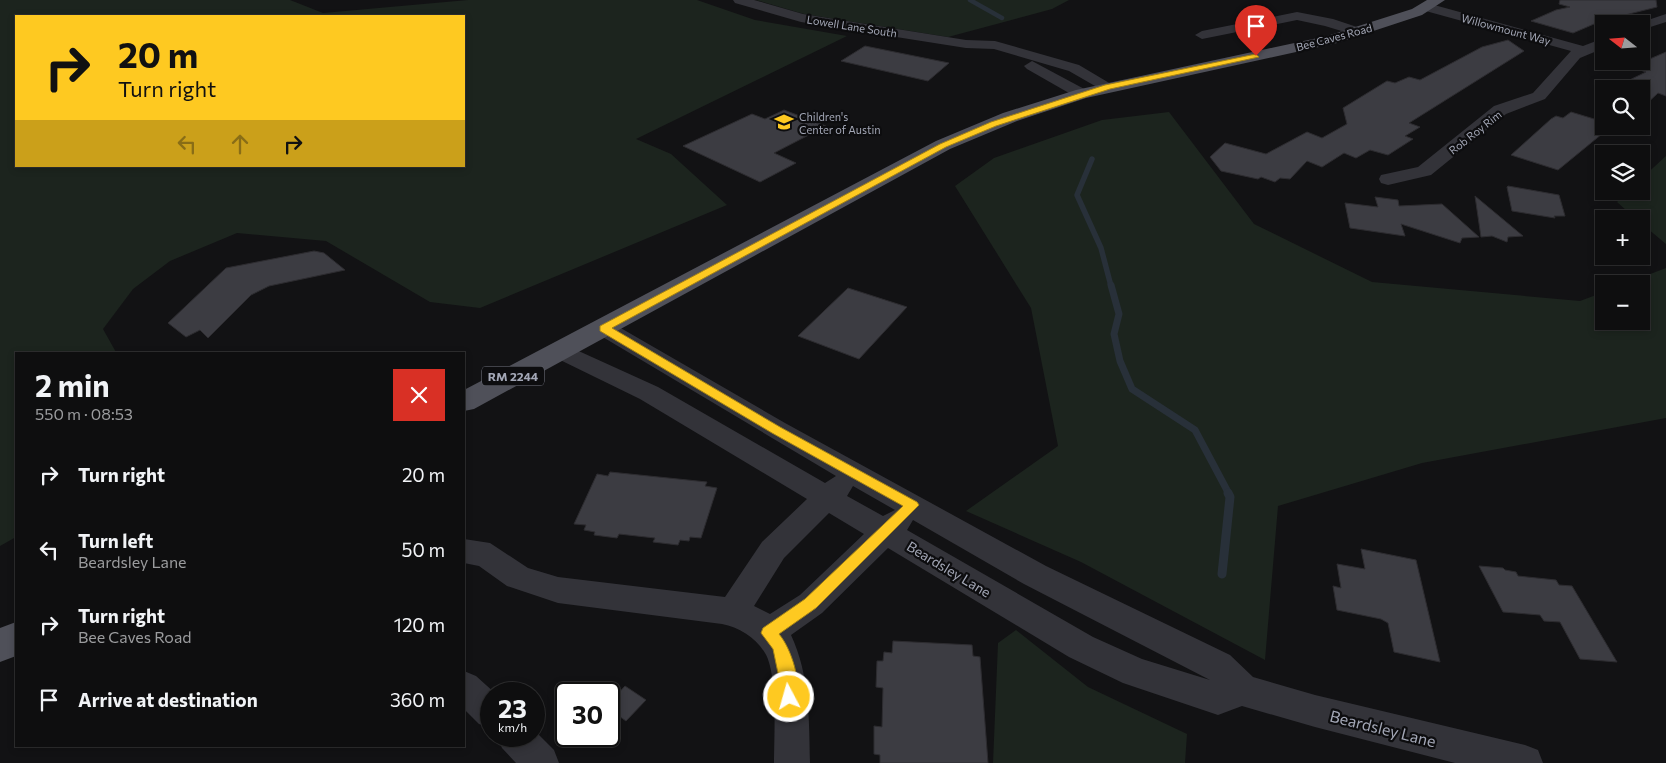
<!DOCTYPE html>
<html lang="en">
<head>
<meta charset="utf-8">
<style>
	body { margin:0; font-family:Commissioner,sans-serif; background:#1c1c1d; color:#f1f3f6; height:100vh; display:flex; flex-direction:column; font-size:19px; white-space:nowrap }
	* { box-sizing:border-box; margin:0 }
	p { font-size:16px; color:#9b9c9e }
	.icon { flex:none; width:28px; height:28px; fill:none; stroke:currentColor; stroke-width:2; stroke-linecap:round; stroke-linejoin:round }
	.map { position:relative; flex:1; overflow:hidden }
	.panel { position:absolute; left:15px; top:352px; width:450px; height:395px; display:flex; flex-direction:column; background:#0e0e0f; border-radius:0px; box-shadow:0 2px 8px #0003,0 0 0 1px #2e2e2f }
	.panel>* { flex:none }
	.banner { position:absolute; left:15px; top:15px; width:450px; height:152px; border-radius:0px; box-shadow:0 2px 8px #0003,0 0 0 1px #2e2e2f; background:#fec921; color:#111; overflow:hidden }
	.needle { width:32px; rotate:287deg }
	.fabs { position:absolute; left:1595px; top:15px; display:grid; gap:10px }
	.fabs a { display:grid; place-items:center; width:55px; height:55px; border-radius:0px; background:#0e0e0f; box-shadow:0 2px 8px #0003,0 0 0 1px #2e2e2f; font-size:25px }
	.speed { position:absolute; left:480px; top:682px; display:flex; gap:10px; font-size:25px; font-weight:700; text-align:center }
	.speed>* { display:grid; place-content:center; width:65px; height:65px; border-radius:50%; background:#0e0e0f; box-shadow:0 2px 8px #0003,0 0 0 1px #2e2e2f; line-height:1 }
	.speed small { font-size:12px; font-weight:400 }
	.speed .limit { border:2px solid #111; border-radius:8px; background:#fff; color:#111 }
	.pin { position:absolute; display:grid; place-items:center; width:42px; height:42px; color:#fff; margin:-51px -21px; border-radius:50% 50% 50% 0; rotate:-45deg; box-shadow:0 0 5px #0007 }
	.pin .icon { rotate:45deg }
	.me { position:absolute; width:55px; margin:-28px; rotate:354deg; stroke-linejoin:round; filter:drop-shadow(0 0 4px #0008) }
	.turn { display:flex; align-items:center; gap:18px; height:105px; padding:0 20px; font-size:22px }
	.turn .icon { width:65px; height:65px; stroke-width:2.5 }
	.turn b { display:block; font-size:35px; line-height:42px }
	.lanes { display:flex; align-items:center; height:48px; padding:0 20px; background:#0003; justify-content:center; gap:25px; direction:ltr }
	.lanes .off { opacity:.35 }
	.round { display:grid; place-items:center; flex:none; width:52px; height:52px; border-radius:0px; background:#1c1c1d }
	.headline { display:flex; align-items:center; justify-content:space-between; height:85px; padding:0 20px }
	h1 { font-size:30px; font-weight:700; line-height:38px }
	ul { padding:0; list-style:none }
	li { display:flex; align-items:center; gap:15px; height:75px; padding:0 20px }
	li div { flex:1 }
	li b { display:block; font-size:19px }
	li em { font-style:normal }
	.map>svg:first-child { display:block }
	.green { fill:#1c241e; fill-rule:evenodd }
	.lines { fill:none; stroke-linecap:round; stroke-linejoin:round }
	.stream-far3 { stroke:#283039; stroke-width:4.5 }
	.stream-far2 { stroke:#283039; stroke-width:5.5 }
	.stream-far1 { stroke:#283039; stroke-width:7 }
	.stream { stroke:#283039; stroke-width:9 }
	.building { fill:#3c3c42; stroke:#2d2c30 }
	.minor { fill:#333339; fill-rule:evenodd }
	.major { fill:#4f5059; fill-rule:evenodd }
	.route { fill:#fec921; stroke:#a58315 }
	.labels { text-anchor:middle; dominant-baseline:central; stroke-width:4.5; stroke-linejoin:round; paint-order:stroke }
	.far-street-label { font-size:11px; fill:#a3a7b6; stroke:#0d0d0f }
	.far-poi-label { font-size:11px; fill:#a3a7b6; stroke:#0d0d0f; text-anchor:start }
	.shield { fill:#0d0d0f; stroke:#767984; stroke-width:1 }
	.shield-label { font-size:12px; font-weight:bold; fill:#a3a7b6 }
	.street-label { font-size:14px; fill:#a3a7b6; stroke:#0d0d0f }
	.near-street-label { font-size:16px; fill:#a3a7b6; stroke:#0d0d0f }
</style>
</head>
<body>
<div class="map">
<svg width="1666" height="763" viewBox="0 0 1666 763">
	<rect width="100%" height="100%" fill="#121214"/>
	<g class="green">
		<path d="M0,0H290L323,13L468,0H697L755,20L847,36L636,139L671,154L727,205L480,308L430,302L326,241L237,233L170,261L133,289L103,329L117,354H16V537L0,546ZM16,16H464V166H16Z"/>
		<path d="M756,0H1069L1052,9L948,37L804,14Z"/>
		<path d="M1169,112L1254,224L1372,282L1580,301L1604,292V321H1641V284H1624L1666,268V418L1422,463L1278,506L1265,660L1081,562L966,511L1058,446L1031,308L955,186L994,158L1102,120Z"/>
		<path d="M1666,156V244L1641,223V219H1636L1617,202L1629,191H1641V179Z"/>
		<path d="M1016,630L1088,687L1187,734L1185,763H993L998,643Z"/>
	</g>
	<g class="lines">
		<path class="stream-far3" d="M970,0L1002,18"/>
		<path class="stream-far2" d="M1092,159L1077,195L1101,248L1111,286"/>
		<path class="stream-far1" d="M1111,285L1119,314L1114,334L1120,361L1132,389L1195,430L1229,494"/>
		<path class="stream" d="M1222,574L1230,497L1228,493"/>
	</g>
	<g class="building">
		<path d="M1560,0H1656L1657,7L1601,21L1573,33L1531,21L1556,10L1570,7L1559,4Z"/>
		<path d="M1508,40L1524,51L1409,123L1420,127L1405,136L1413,139L1388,155L1370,150L1356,158L1344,153L1322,167L1307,161L1290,179L1280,178L1275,182L1261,177L1258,179L1221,171L1210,157L1225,143L1266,154L1307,132L1322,138L1347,124L1343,108L1387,81L1395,83L1409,77L1420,80L1482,47Z"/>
		<path d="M865,46L949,63L928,81L841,61Z"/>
		<path d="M1666,52V96L1658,93L1641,109V89H1611L1646,72L1631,67Z"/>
		<path d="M784,110L826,126L774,153L796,163L760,182L683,146L752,114L765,119Z"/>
		<path d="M1571,112L1604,122L1603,127L1608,129L1558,170L1511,155L1551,119L1556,116L1563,118Z"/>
		<path d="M1508,186L1559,195L1565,216H1554L1555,218L1512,211L1507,187Z"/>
		<path d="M1475,196L1523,236L1508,237L1507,242L1492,236L1481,237Z"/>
		<path d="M1375,197L1398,200L1399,206L1442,204L1479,237L1462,238L1460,243L1401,224L1405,236L1350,228L1345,203L1378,207Z"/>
		<path d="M314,251L324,253L345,270L269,286L251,295L208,338L200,330L186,337L168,323L226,268Z"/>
		<path d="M848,288L907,307L859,359L798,336Z"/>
		<path d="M610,472L707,482L705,486L717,488L701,538L690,537L689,541L680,540L678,545L653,542L655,538L619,534L617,538L594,535L595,532L584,530L586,525L574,524L597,474L608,476Z"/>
		<path d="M1361,549L1416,560L1440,662L1394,652L1388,623L1381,619L1337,610L1333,586L1341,588L1337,564L1365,569Z"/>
		<path d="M1479,566L1503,568L1505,570L1516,572L1518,576L1556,580L1559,585L1572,586L1617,662L1580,659L1560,622L1544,621L1540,615L1503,612Z"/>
		<path d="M893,641L972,645L973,656L980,657L988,763H880V755L874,754V726L882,727L883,688L876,687L877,661H883L884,652L892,653Z"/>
		<path d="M625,686L646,700L626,721L609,709V703Z"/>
	</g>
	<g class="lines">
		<g class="minor">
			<path d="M733,0H754L803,14L966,40L995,41L1079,65L1116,87L1114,90H1102L1069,71L994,49L966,48L801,22L735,3Z"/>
			<path d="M1427,3L1583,46L1604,38V48L1580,58L1545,99L1506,114L1431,175L1388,185L1381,183L1379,179L1381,175L1418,167L1494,106L1533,93L1571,51L1422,10L1420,7Z"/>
			<path d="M1297,12L1333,19L1363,29L1365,32L1358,36L1325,26L1297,20L1202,39L1195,35L1202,31Z"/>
			<path d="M1666,14V22L1641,30V24H1636Z"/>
			<path d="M1032,61L1088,91L1090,94L1088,97H1076L1027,69L1024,66Z"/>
			<path d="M604,321L612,323L785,423L1046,566L1230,655L1253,677L1315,695L1525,745L1538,750L1543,763H1455L1315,727L1242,706L1218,715L1123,683L1069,657L888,548L822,613L791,635C810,676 809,719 810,763H774C774,737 778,674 765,653C756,638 739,627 722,624L558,603L507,586L479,566L464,563V539L490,543L528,568L558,577L725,597L762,542L807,499L640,399L552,356L549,351L552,346L561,343L658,387L825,483L836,476L596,333L592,328L596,323ZM853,486L895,510L883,516L847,496ZM829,513L864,534L800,595L770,614L754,606L784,558ZM913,520L1024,584L1210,680L1142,659L1093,637L907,530Z"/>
			<path d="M464,671L476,676L496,694H491V728L479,724L464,709Z"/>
			<path d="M534,730L554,750L559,763H516L502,748L497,736H534Z"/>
		</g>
		<g class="major">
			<path d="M1427,0H1445L1422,15L1337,43L1086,98L1017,121L950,149L474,409L464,411V390L936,141L1003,113L1076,90L1327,36L1412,9Z"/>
			<path d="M16,622V656L0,662V628Z"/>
		</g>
	</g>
	<path class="route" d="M1256,54L1259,57L1110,89L996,126L946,147L612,328L780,427L917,502L919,505L816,608L779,634C791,648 803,684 795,702L789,704L784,702L773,649L761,633L763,628L805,599L903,506L772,433L600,331V326L940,144L991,122L1105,85Z"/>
	<defs>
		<g id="school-bare" transform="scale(1.5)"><path d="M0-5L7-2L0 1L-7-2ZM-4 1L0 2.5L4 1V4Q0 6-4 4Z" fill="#fec921" stroke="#0d0d0f" stroke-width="2.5" paint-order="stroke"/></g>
	</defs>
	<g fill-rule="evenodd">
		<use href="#school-bare" x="784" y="122"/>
	</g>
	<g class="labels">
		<g class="far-street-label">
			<text transform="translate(852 26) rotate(9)">Lowell Lane South</text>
			<text transform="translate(1506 29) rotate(15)">Willowmount Way</text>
			<text transform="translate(1334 37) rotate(-15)">Bee Caves Road</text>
			<text transform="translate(1475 132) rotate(-38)">Rob Roy Rim</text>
		</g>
		<g class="far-poi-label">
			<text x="799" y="116">Children's<tspan x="799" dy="13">Center of Austin</tspan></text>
		</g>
		<rect class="shield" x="482" y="366.5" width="62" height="19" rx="4"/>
		<g class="shield-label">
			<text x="513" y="376">RM 2244</text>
		</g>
		<g class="street-label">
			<text transform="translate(949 569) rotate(31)">Beardsley Lane</text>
		</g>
		<g class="near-street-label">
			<text transform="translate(1383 728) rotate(14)">Beardsley Lane</text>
		</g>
	</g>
</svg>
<div class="fabs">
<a><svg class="needle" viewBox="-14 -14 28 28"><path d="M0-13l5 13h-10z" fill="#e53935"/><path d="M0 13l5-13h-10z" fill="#9b9c9e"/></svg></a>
<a><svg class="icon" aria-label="search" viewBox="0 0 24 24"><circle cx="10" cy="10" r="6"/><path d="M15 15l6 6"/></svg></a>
<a><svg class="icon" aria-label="layers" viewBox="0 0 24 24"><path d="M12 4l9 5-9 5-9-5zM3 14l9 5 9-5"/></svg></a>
<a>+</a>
<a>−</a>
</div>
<div class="speed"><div>23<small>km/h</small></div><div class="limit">30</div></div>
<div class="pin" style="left:1256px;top:56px;background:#d93025"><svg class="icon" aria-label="arrive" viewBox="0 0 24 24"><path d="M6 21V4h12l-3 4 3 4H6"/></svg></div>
<svg class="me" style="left:789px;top:697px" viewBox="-20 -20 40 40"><circle r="17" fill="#fec921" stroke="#fff" stroke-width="3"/><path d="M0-11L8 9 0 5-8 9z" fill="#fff"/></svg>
<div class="banner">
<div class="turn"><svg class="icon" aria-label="right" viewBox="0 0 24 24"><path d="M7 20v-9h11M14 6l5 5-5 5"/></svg><div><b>20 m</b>Turn right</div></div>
<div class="lanes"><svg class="icon off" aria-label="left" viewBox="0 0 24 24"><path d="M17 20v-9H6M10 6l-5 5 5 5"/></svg><svg class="icon off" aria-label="ahead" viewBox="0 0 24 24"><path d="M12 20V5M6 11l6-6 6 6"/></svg><svg class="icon" aria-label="right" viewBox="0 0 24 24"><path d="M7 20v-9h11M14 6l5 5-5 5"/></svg></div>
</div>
<section class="panel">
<div class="headline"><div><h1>2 min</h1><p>550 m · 08:53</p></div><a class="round" style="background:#d93025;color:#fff"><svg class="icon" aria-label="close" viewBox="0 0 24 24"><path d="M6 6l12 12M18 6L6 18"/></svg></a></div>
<ul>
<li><svg class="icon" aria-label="right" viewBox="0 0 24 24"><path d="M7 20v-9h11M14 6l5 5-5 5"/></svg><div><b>Turn right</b></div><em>20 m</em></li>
<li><svg class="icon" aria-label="left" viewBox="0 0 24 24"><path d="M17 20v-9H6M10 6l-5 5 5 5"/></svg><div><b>Turn left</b><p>Beardsley Lane</p></div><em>50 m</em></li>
<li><svg class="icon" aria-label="right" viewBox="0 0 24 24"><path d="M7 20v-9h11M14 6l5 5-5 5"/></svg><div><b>Turn right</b><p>Bee Caves Road</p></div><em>120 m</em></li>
<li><svg class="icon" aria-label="arrive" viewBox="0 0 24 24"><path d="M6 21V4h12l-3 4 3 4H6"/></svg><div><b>Arrive at destination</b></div><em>360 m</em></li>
</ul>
</section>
</div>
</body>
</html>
